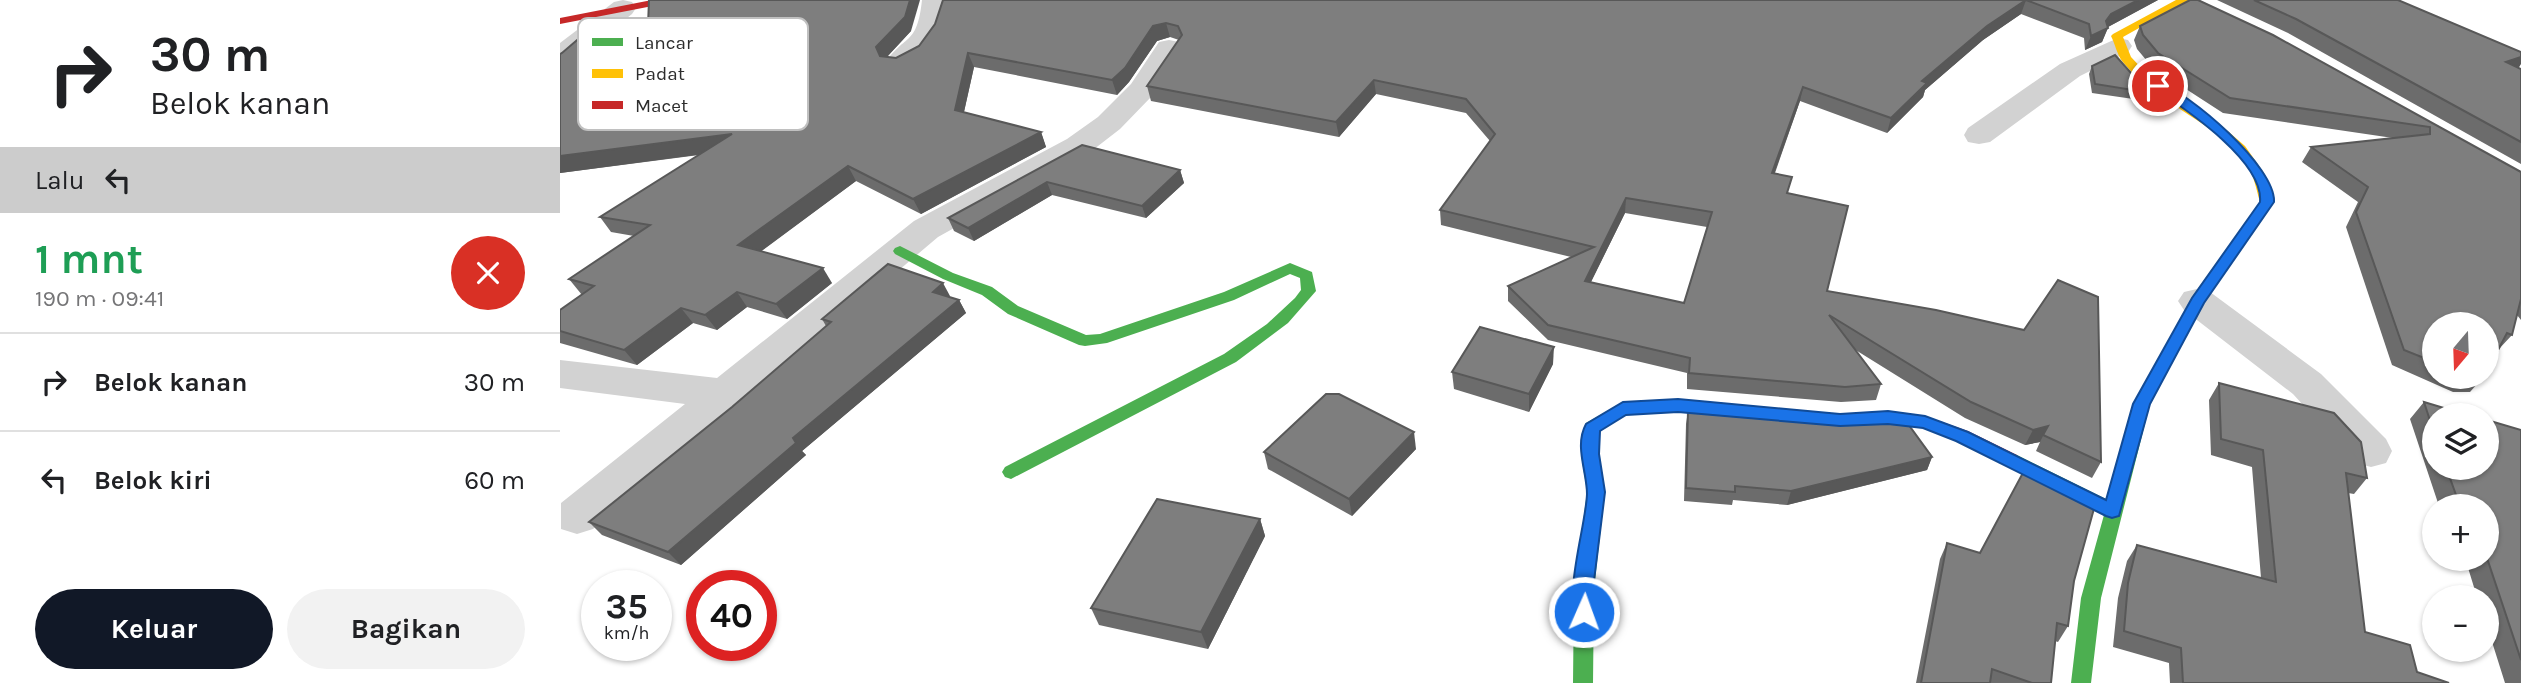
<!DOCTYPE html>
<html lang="id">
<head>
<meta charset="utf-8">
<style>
	body { margin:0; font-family:Karla,sans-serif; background:#f2f2f2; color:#202124; height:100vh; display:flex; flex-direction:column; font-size:26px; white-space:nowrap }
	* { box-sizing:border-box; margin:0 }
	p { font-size:23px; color:#757577 }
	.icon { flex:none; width:38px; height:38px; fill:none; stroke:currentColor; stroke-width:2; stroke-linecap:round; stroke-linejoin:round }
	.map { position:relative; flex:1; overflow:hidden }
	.drawer { display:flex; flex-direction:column; background:#fff; width:560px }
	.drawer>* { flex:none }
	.hud { background:#fff; color:#202124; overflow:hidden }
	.needle { width:46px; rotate:199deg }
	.tools { position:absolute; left:1862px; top:312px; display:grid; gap:14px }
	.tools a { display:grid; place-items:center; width:77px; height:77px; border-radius:50%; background:#fff; box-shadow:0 2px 5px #0004; font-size:35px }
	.speed { position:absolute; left:21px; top:570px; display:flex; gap:14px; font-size:35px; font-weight:700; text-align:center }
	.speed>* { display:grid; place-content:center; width:91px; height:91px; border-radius:50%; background:#fff; box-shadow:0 2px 5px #0004; line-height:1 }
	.speed small { font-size:18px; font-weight:400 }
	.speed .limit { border:10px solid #d22; background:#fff; color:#111 }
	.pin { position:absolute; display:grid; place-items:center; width:60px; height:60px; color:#fff; margin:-30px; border:4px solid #fff; border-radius:50%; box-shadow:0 2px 7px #0007 }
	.me { position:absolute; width:77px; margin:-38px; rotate:2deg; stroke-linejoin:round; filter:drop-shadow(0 0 5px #0008) }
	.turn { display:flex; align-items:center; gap:24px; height:147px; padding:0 35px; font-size:32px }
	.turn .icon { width:91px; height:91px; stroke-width:2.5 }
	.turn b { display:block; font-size:49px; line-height:60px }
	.then { display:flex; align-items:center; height:66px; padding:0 35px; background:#0003; gap:14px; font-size:26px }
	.round { display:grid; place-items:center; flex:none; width:74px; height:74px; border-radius:37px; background:#f2f2f2 }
	.headline { display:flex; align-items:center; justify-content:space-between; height:119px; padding:0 35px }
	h1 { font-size:42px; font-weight:700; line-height:52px; color:#1e9e55 }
	.primary-button { display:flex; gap:14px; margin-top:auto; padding:14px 35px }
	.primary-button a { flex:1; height:80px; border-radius:42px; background:#111827; color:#fff; font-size:28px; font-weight:700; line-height:80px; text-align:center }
	.primary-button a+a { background:#f2f2f2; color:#202124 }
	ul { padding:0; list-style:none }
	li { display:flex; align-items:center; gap:21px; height:98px; padding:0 35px; border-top:2px solid #e0e0e0 }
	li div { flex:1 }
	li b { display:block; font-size:26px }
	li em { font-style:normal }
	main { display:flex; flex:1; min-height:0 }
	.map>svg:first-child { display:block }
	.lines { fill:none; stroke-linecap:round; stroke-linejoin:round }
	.street { fill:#d2d2d2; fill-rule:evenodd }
	.fast { fill:#4caf50; fill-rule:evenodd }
	.slow { fill:#ffc107; fill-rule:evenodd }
	.jam { fill:#c62828; fill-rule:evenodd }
	.wall { fill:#6c6c6c; fill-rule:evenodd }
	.shaded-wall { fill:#585858 }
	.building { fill:#7e7e7e; stroke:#585858; stroke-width:2; fill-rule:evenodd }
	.route { fill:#1a73e8; stroke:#114b97; stroke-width:2 }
	.key { fill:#fff; stroke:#c0c0c0; stroke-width:2 }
	.key-label { font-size:19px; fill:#2d2d2d }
</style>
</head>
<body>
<main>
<section class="drawer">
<div class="hud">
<div class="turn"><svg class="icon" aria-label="right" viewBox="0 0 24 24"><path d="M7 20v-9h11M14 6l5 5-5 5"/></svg><div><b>30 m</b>Belok kanan</div></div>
<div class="then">Lalu<svg class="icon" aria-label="left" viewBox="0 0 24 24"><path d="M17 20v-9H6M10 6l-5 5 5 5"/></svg></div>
</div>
<div class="headline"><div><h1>1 mnt</h1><p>190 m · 09:41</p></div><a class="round" style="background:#d93025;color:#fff"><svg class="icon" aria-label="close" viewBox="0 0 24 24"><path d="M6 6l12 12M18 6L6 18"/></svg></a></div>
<ul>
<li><svg class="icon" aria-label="right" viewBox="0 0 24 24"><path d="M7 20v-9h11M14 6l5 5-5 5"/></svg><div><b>Belok kanan</b></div><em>30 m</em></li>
<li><svg class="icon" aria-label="left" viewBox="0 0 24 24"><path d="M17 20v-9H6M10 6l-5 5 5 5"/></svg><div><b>Belok kiri</b></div><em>60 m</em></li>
</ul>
<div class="primary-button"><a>Keluar</a><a>Bagikan</a></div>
</section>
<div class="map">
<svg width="1961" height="683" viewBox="0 0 1961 683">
	<rect width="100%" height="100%" fill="#fff"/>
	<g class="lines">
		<g class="street">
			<path d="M63,0L72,2L76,8L72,14L16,58L10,66L0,68V43L54,2Z"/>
			<path d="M362,0H388C386,29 366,78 329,69L325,63C346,33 357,46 362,0Z"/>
			<path d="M1558,38L1568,40L1572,46L1568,52L1520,76L1430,142L1419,144L1408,142L1404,135L1408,128L1500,64Z"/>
			<path d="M609,40L619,42L623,48L592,96L560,129L529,153L378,237L33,529L17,534L1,529V503L125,404L0,388V360L157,378L354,221L507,139L538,117L571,84L599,42Z"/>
			<path d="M1637,289L1650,292L1761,374L1826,439L1832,451L1826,463L1811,467L1796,463L1733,394L1624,310L1618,301L1624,292Z"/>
		</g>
		<g class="fast">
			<path d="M340,246L393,273L432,287L458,306L526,335L540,334L664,292L730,263L752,272L756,291L728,323L676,362L451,479L445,477L442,472L445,467L664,354L707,324L735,298L741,290L740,278L730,274L674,300L547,343L525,346L519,345L448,314L422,295L383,279L335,254L333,251L335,248Z"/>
			<path d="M1609,348L1617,354L1590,404L1541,598L1531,683H1511L1521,598L1544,515L1445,465L1442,460L1445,455L1451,453L1457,455L1548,500L1574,404L1603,350Z"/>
			<path d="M1126,401L1132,403L1134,407L1132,411L1066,414L1040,431L1039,455L1045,492L1034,589L1033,683H1013L1014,589L1027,492L1021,455L1026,423L1063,402Z"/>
		</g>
		<path class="slow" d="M1616,0H1629L1563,37L1571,57L1587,74L1662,126L1685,146L1704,173L1714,202L1644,303L1615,358L1609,360L1601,354L1632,297L1700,202C1697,192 1695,180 1690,171C1660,121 1597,106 1562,61C1557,54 1555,44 1551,36L1553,34Z"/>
		<g class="jam">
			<path d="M92,0H113L108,3L0,24V18Z"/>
			<path d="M1126,401L1281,414L1328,411L1365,416L1408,431L1457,455L1460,460L1457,465L1451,467L1445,465L1396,441L1363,428L1328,423L1281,426L1126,413L1120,411L1118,407L1120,403Z"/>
		</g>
	</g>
	<g class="wall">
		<path d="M383,0H1598L1548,27L1542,42L1525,50L1524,38L1461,14L1423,40L1365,90L1363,97L1327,133L1240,101L1215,173L1228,193L1267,291L1541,462L1532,478L1476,451L1480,442L1465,445L1405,418L1294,349L1321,384L1316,400L1281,402L1127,389V373L988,340L948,301V286L1011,257L881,225L880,210L930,141L906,113L816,94L779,137L591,101L587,86L619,40L610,37L597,41L569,82L557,95L414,67L404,112L481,132L486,147L361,214L296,181L201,251L272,283L227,319L187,307L157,330L133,323L77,365L0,343V310L22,295L9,279L74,236L51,232L40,217L139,155L0,173V54L88,25L351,31L327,57L336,58L359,46L375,24ZM1065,213L1147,227L1124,303L1031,282Z"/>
		<path d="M1630,0L1961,172V320L1957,315L1952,335L1938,350L1874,324V376H1924L1910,392H1893L1832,365L1786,227L1798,202L1742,162L1751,147L1833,138L1663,113L1592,67L1577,49L1574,40L1580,26Z"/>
		<path d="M1657,0H1838L1961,69V164L1728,33Z"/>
		<path d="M1532,66L1571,73L1598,94L1594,102L1532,93L1529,74Z"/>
		<path d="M522,145L620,170L624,183L586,218L492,195L414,241L394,231L388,218Z"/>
		<path d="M390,296L389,297L399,300L406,313L242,451L246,455L121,565L42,535L29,522L172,407L266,326L262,319Z"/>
		<path d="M993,364L969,412L894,389L892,372Z"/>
		<path d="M1659,383L1807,478L1794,494L1788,493L1805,632L1857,672L1889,683H1610L1609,663L1553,647L1558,598L1567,561L1577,545L1701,578L1692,467L1651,455L1649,400Z"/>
		<path d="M1864,402L1874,415V467H1927L1961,430V683H1945L1927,626V597H1917L1905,558H1927V506H1879L1850,419Z"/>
		<path d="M1128,411L1372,457L1367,470L1227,505L1173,500L1172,505L1124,501L1126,424Z"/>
		<path d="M856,449L792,516L708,469L704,452Z"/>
		<path d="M700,519L705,536L648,649L539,625L531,608Z"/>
		<path d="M1387,543L1514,581L1508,626L1498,642L1495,641L1491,683H1356L1380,559Z"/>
	</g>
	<g class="shaded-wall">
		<path d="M350,0H360L351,31L323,61L316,47Z"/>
		<path d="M1466,0L1461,14L1423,40L1365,90L1363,97L1327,133L1331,118L1362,81L1427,26Z"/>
		<path d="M1578,0H1598L1546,28H1548L1542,42L1525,50L1531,36L1551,14Z"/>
		<path d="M606,23L610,37L597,41L569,82L557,95L552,80L593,26Z"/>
		<path d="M408,53L414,67L401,125L395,110Z"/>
		<path d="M1961,57V64L1958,69L1946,62Z"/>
		<path d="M814,80L816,94L779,137L776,122Z"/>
		<path d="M1243,87L1240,101L1209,188L1212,173Z"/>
		<path d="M481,132L486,147L361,214L353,199Z"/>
		<path d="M172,134L181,149L0,173V156Z"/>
		<path d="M288,166L296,181L188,261L178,245Z"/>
		<path d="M620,170L624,183L586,218L582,206Z"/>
		<path d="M487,182L492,195L414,241L408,228Z"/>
		<path d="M1066,198L1065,213L1024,296L1025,281Z"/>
		<path d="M263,268L272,283L227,319L216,304Z"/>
		<path d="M383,283L390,296L379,305L373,292Z"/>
		<path d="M177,292L187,307L157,330L145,315Z"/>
		<path d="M399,300L406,313L242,451L246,455L121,565L108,552L233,438Z"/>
		<path d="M121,308L133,323L77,365L64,350Z"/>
		<path d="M994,347L993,364L969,412V394Z"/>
		<path d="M1488,426L1480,442L1465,445L1473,430Z"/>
		<path d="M854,432L856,449L792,516L789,499Z"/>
		<path d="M1372,457L1367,470L1227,505L1231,491Z"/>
		<path d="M700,519L705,536L648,649L641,632Z"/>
	</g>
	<g class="building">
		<path d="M89,0H350L345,17L316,47L320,56L336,58L359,46L375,24L383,0H1578L1551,14L1546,21L1548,28L1531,36L1529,24L1466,0L1427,26L1362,81L1367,83L1331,118L1243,87L1212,173L1232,177L1227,193L1288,206L1267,291L1376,310L1464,330L1498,280L1538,297L1541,462L1483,435L1488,426L1473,430L1411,402L1269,315L1321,384L1285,387L1129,373L1130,358L988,325L948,286L1034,247L880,210L935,134L906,99L814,80L776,122L587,86L622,35L618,26L606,23L593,26L565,68L552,80L408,53L395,110L481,132L353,199L288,166L178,245L263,268L216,304L177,292L145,315L121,308L64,350L0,331V310L34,286L9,279L90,225L40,217L172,134L0,156V54L2,53L30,29L88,25ZM1066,198L1152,212L1124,303L1025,281Z"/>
		<path d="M1630,0H1638L1713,35L1961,172V299L1952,335L1947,333L1927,371V324H1874V362L1844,350L1796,212L1808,187L1751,147L1870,134V127L1670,98L1598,53L1583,35L1580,26Z"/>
		<path d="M1694,0H1838L1961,52V57L1946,62L1961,69V142L1736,19Z"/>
		<path d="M1555,55L1571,73L1598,94L1535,84L1532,66Z"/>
		<path d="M522,145L620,170L582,206L487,182L408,228L388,218Z"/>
		<path d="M328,264L383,283L373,292L399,300L233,438L236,443L108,552L29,522L172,407L271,322L262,319Z"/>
		<path d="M920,327L994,347L969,394L892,372Z"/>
		<path d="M1659,383L1774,413L1801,442L1807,478L1786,473L1805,632L1850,645L1857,672L1889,683H1623L1621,648L1564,631L1568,583L1577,545L1716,582L1703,450L1661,439Z"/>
		<path d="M766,394H779L854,432L789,499L704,452Z"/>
		<path d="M1864,402L1907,415H1874V433Z"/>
		<path d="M1128,411L1285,424L1332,421L1348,424L1372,457L1231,491L1175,486V492L1126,488Z"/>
		<path d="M1927,420L1961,430V660L1927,558V506H1900L1886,467H1927Z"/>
		<path d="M1465,469L1535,505L1514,581L1508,626L1497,623L1491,683H1472L1432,669L1430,683H1361L1387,543L1420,553Z"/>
		<path d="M597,499L700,519L641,632L531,608Z"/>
	</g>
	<path class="route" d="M1598,82C1630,93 1716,167 1714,202L1644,303L1590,404L1559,516L1552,518L1546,516L1396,441L1363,428L1328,424L1280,426L1118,412L1066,415L1040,431L1039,454L1045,492L1033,589L1034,612L1031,618L1024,621L1017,618C1004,592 1026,525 1027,494C1027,471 1014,446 1026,424L1063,402L1118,399L1280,414L1328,411L1365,416L1408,432L1546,500L1573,404L1632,298L1700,202C1704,161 1625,109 1594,88V83Z"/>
	<rect x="18" y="18" width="230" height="112" rx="10" class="key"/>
	<rect x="32" y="38" width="31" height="8" fill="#4caf50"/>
	<rect x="32" y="69" width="31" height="9" fill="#ffc107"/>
	<rect x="32" y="101" width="31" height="8" fill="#c62828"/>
	<g class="key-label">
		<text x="75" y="49">Lancar</text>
		<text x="75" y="80">Padat</text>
		<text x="75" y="112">Macet</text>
	</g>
</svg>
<div class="tools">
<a><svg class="needle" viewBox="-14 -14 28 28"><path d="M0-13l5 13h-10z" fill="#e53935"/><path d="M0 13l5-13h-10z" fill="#757577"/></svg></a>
<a><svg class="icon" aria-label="layers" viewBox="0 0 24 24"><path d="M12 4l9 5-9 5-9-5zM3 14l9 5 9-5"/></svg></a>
<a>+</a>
<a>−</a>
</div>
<div class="speed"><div>35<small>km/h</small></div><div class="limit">40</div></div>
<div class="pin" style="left:1598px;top:86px;background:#d93025"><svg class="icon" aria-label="arrive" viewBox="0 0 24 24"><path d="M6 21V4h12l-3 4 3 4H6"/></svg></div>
<svg class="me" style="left:1024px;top:612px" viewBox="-20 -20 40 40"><circle r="17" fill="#1a73e8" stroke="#fff" stroke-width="3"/><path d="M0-11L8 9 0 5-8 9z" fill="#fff"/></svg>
</div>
</main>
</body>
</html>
